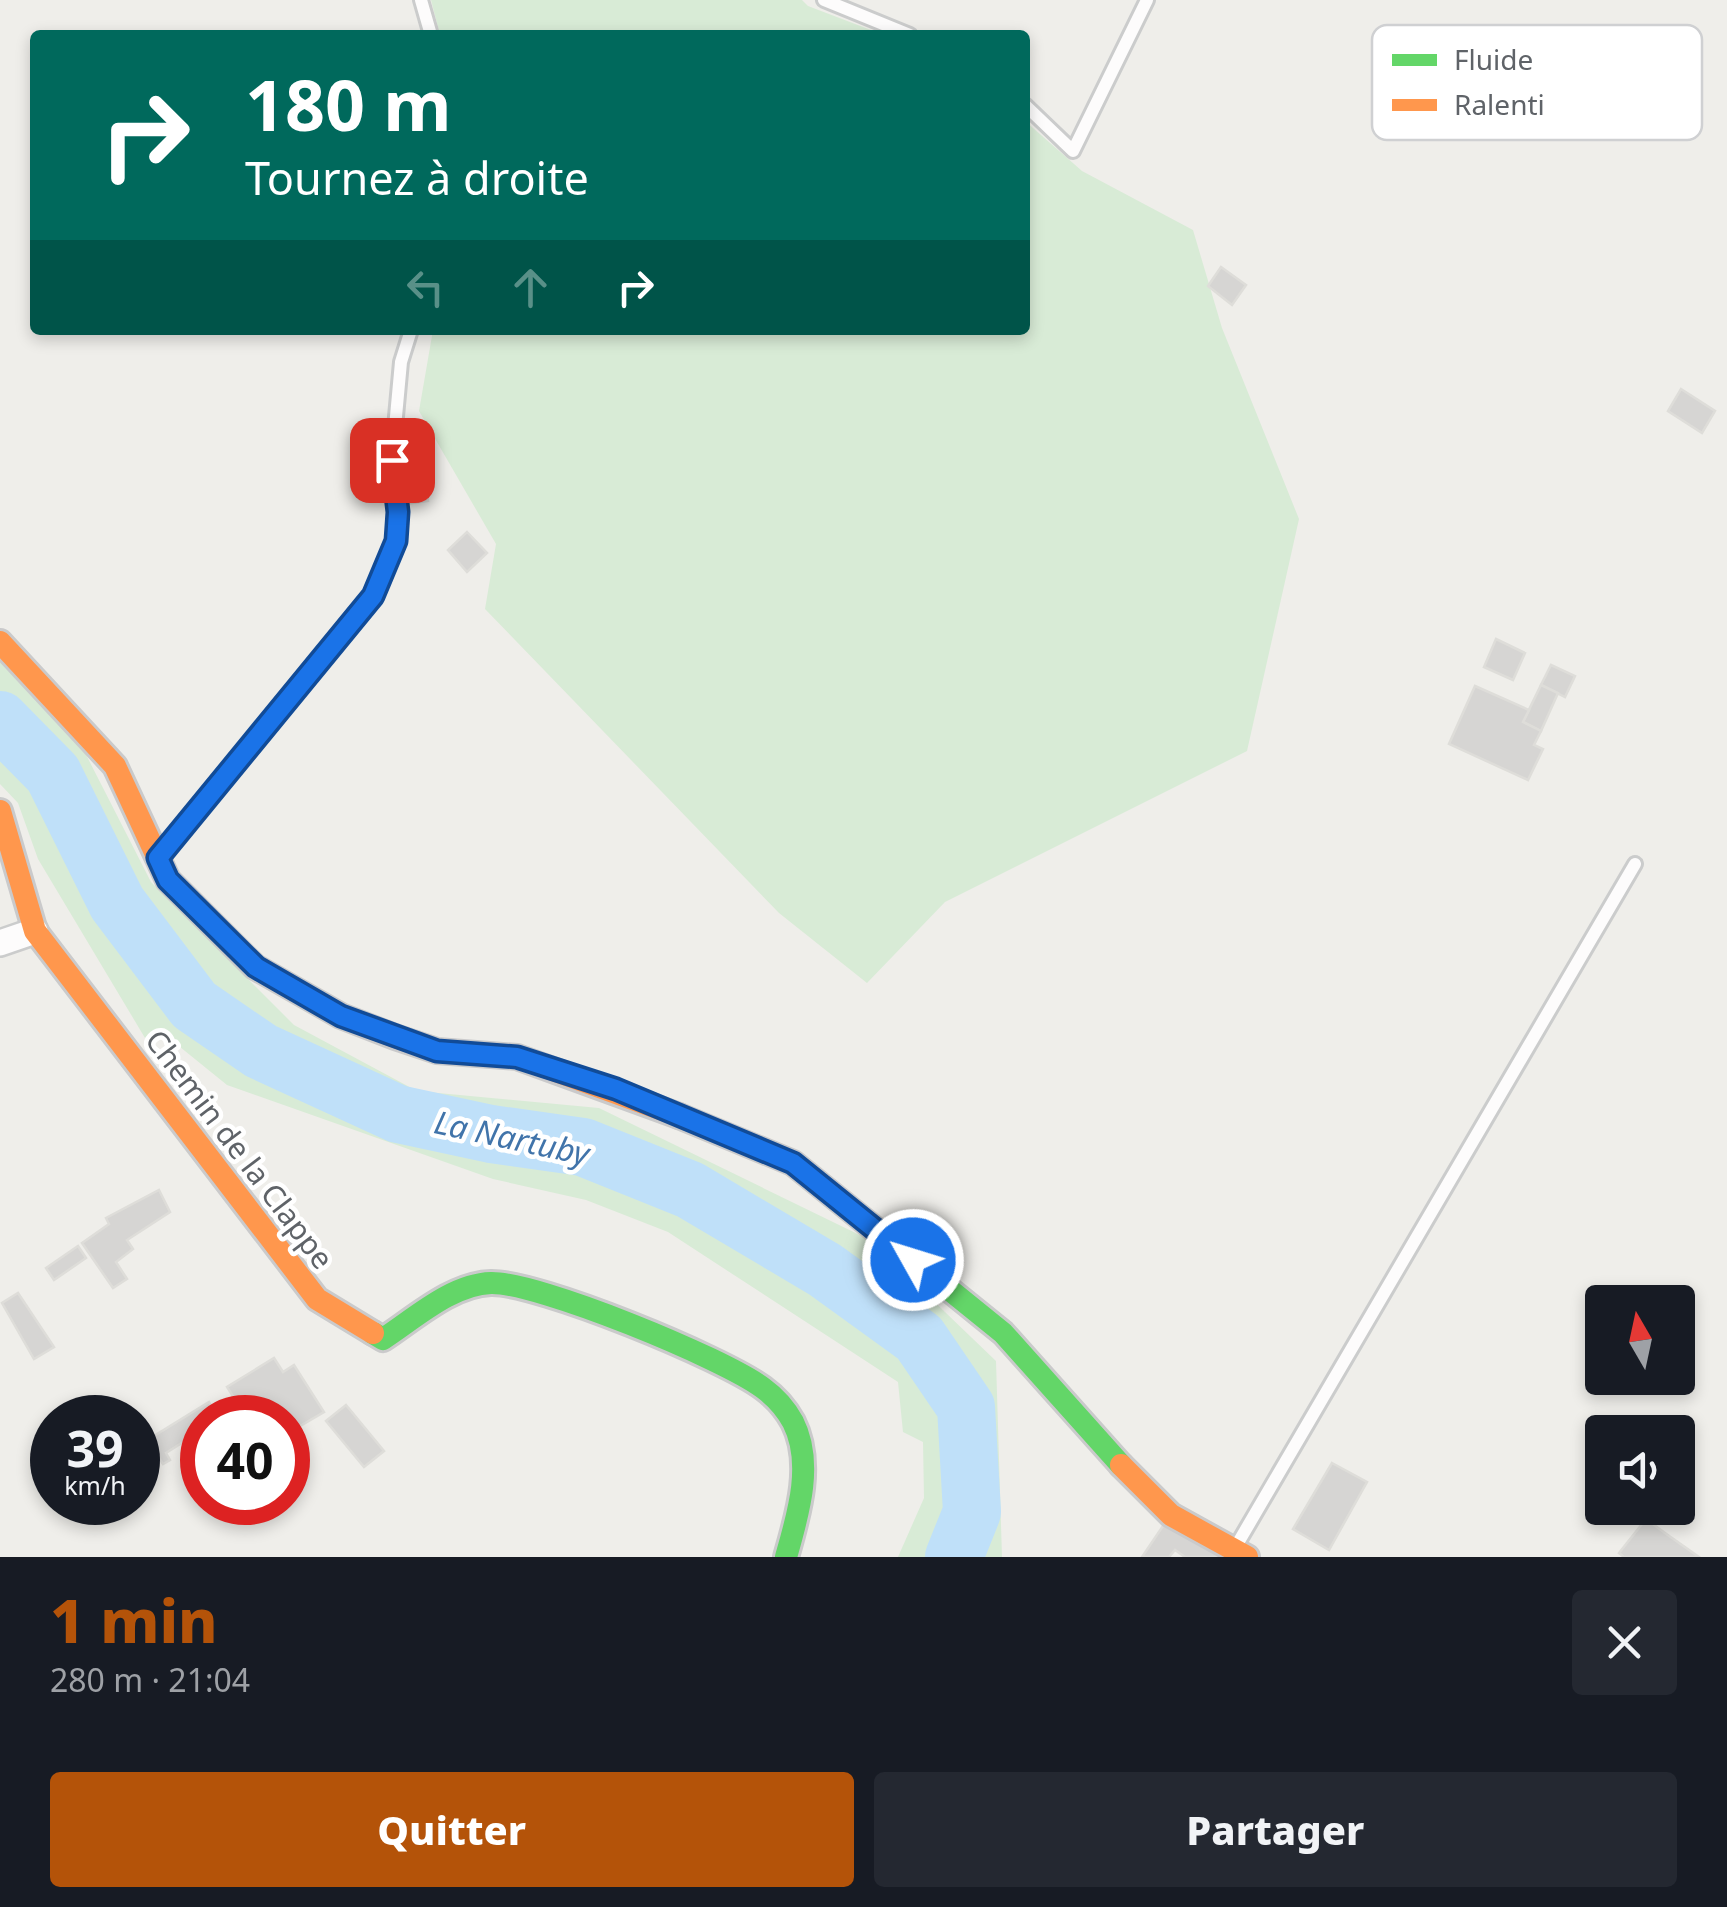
<!DOCTYPE html>
<html lang="fr">
<head>
<meta charset="utf-8">
<style>
	body { margin:0; font-family:"Noto Sans",sans-serif; background:#242831; color:#f1f3f6; height:100vh; display:flex; flex-direction:column; font-size:38px; white-space:nowrap }
	* { box-sizing:border-box; margin:0 }
	p { font-size:32px; color:#9ea1a6 }
	.icon { flex:none; width:55px; height:55px; fill:none; stroke:currentColor; stroke-width:2; stroke-linecap:round; stroke-linejoin:round }
	.map { position:relative; height:1557px; overflow:hidden }
	.sheet { display:flex; flex-direction:column; background:#171b24; flex:1 }
	.sheet>* { flex:none }
	.guide { position:absolute; left:30px; top:30px; width:1000px; height:305px; border-radius:10px; box-shadow:0 5px 15px #0003; background:#00695c; color:#fff; overflow:hidden }
	.needle { width:65px; rotate:351deg }
	.controls { position:absolute; left:1585px; top:1285px; display:grid; gap:20px }
	.controls a { display:grid; place-items:center; width:110px; height:110px; border-radius:10px; background:#171b24; box-shadow:0 5px 15px #0003; font-size:50px }
	.speed { position:absolute; left:30px; top:1395px; display:flex; gap:20px; font-size:50px; font-weight:700; text-align:center }
	.speed>* { display:grid; place-content:center; width:130px; height:130px; border-radius:50%; background:#171b24; box-shadow:0 5px 15px #0003; line-height:1 }
	.speed small { font-size:25px; font-weight:400 }
	.speed .limit { border:15px solid #d22; background:#fff; color:#111 }
	.pin { position:absolute; display:grid; place-items:center; width:85px; height:85px; color:#fff; margin:-42px; border-radius:20px; box-shadow:0 5px 15px #0006 }
	.me { position:absolute; width:110px; margin:-55px; rotate:309deg; stroke-linejoin:round; filter:drop-shadow(0 0 8px #0008) }
	.turn { display:flex; align-items:center; gap:35px; height:210px; padding:0 50px; font-size:45px }
	.turn .icon { width:130px; height:130px; stroke-width:2.5 }
	.turn b { display:block; font-size:70px; line-height:85px }
	.lanes { display:flex; align-items:center; height:95px; padding:0 50px; background:#0003; justify-content:center; gap:50px; direction:ltr }
	.lanes .off { opacity:.35 }
	.round { display:grid; place-items:center; flex:none; width:105px; height:105px; border-radius:10px; background:#242831 }
	.headline { display:flex; align-items:center; justify-content:space-between; height:170px; padding:0 50px }
	h1 { font-size:60px; font-weight:800; line-height:75px; color:#b45309 }
	.action { display:flex; gap:20px; margin-top:auto; padding:20px 50px }
	.action a { flex:1; height:115px; border-radius:10px; background:#b45309; color:#fff; font-size:40px; font-weight:800; line-height:115px; text-align:center }
	.action a+a { background:#242831; color:#f1f3f6 }
	.map>svg:first-child { display:block }
	.green { fill:#d8ebd6 }
	.lines { fill:none; stroke-linecap:round; stroke-linejoin:round }
	.river { stroke:#bfe0f9; stroke-width:58 }
	.building { fill:#d6d5d3; stroke:#deddd9; stroke-width:2.5 }
	.lane-casing { stroke:#cbcccc; stroke-width:18 }
	.street-casing { stroke:#cbcccc; stroke-width:30 }
	.fast-casing { stroke:#cacacb; stroke-width:28 }
	.slow-casing { stroke:#cacacb; stroke-width:28 }
	.lane { stroke:#fdfcfc; stroke-width:12 }
	.street { stroke:#fdfcfc; stroke-width:25 }
	.fast { stroke:#63d668; stroke-width:22 }
	.slow { stroke:#ff974d; stroke-width:22 }
	.route-casing { stroke:#114b97; stroke-width:25 }
	.route { stroke:#1a73e8; stroke-width:18 }
	.labels { text-anchor:middle; dominant-baseline:central; stroke-width:9; stroke-linejoin:round; paint-order:stroke }
	.street-label { font-size:30px; fill:#5f6368; stroke:#fff }
	.water-label { font-size:32px; font-style:italic; fill:#4174aa; stroke:#fff }
	.key { fill:#fff; stroke:#cfd0d2; stroke-width:2.5 }
	.key-label { font-size:28px; fill:#5f6368 }
</style>
</head>
<body>
<div class="map">
<svg width="1727" height="1557" viewBox="0 0 1727 1557">
	<rect width="100%" height="100%" fill="#efeeea"/>
	<g class="green">
		<path d="M431,0H802L808,6L884,35H440Z"/>
		<path d="M1025,121L1082,171L1193,230L1222,328L1299,519L1247,751L945,902L867,983L779,913L485,609L496,544L419,411L433,330H1025Z"/>
		<path d="M0,655L76,735L151,882L294,1025L417,1091L599,1108L870,1240L996,1361L1002,1557H898L924,1498L923,1442L903,1432L898,1382L668,1232L586,1200L493,1179L227,1085L164,1034L148,1043L38,859L18,803L0,784Z"/>
	</g>
	<g class="lines">
		<path class="river" d="M0,720L53,774L117,903L194,1005L261,1051L398,1114L491,1134L583,1147L690,1190L825,1270L919,1338L966,1407L972,1512L954,1557"/>
	</g>
	<g class="building">
		<path d="M1221,267L1246,285L1232,305L1208,286Z"/>
		<path d="M1681,389L1715,411L1702,433L1668,411Z"/>
		<path d="M423,459L428,501L404,504L399,462Z"/>
		<path d="M467,532L487,553L467,572L448,550Z"/>
		<path d="M1496,639L1525,653L1513,680L1484,667Z"/>
		<path d="M1551,665L1575,676L1565,697L1541,685Z"/>
		<path d="M1541,685L1558,693L1541,731L1523,722Z"/>
		<path d="M1475,686L1529,710L1523,722L1541,731L1534,745L1543,749L1528,780L1449,744Z"/>
		<path d="M159,1190L170,1212L127,1240L133,1249L116,1262L127,1279L113,1288L82,1243L109,1224L106,1218Z"/>
		<path d="M78,1246L86,1258L54,1280L46,1268Z"/>
		<path d="M18,1293L54,1347L34,1359L2,1303Z"/>
		<path d="M274,1358L283,1372L294,1365L324,1412L288,1433V1418H279L268,1401L245,1415L227,1387Z"/>
		<path d="M209,1402L218,1418H202V1430L166,1453L170,1460L163,1464L155,1452L148,1456L141,1444Z"/>
		<path d="M346,1405L384,1451L364,1467L326,1421Z"/>
		<path d="M1332,1463L1367,1482L1329,1550L1293,1529Z"/>
		<path d="M1646,1519L1665,1533L1699,1557H1624L1619,1553Z"/>
		<path d="M1165,1523L1224,1557H1185L1175,1550L1169,1557H1142Z"/>
	</g>
	<g class="lines">
		<g class="lane-casing">
			<g id="lane">
				<path d="M421,0L431,35"/>
				<path d="M824,0L910,35"/>
				<path d="M1025,105L1073,151L1147,0"/>
				<path d="M159,856L373,596L396,541L398,512L392,460L401,362L411,330"/>
				<path d="M1235,1548L1635,864"/>
			</g>
		</g>
		<g class="street-casing">
			<path id="street" d="M0,943L35,931"/>
		</g>
		<g class="fast-casing">
			<g id="fast">
				<path d="M679,1116L793,1163L1003,1333L1121,1465"/>
				<path d="M373,1333L383,1339C414,1319 452,1284 491,1283C538,1282 723,1358 763,1388C774,1396 786,1409 793,1422C814,1463 798,1515 786,1557"/>
			</g>
		</g>
		<g class="slow-casing">
			<g id="slow">
				<path d="M0,642L115,766L168,880L255,967L341,1016L395,1037L437,1051L517,1057L679,1116"/>
				<path d="M0,811L35,931L317,1299L373,1333"/>
				<path d="M1121,1465L1171,1515L1247,1557"/>
			</g>
		</g>
		<use href="#lane" class="lane"/>
		<use href="#street" class="street"/>
		<use href="#fast" class="fast"/>
		<use href="#slow" class="slow"/>
	</g>
	<g class="lines">
		<g class="route-casing">
			<path id="route" d="M392,460L398,512L396,541L373,596L158,858L168,880L256,967L341,1016L437,1051L517,1057L616,1089L793,1163L913,1260"/>
		</g>
		<use href="#route" class="route"/>
	</g>
	<g class="labels">
		<g class="street-label">
			<text transform="translate(240 1149) rotate(53)">Chemin de la Clappe</text>
		</g>
		<g class="water-label">
			<text transform="translate(512 1137) rotate(12)">La Nartuby</text>
		</g>
	</g>
	<rect x="1372" y="25" width="330" height="115" rx="15" class="key"/>
	<rect x="1392" y="54" width="45" height="12" fill="#63d668"/>
	<rect x="1392" y="99" width="45" height="12" fill="#ff974d"/>
	<g class="key-label">
		<text x="1454" y="70">Fluide</text>
		<text x="1454" y="115">Ralenti</text>
	</g>
</svg>
<div class="controls">
<a><svg class="needle" viewBox="-14 -14 28 28"><path d="M0-13l5 13h-10z" fill="#e53935"/><path d="M0 13l5-13h-10z" fill="#9ea1a6"/></svg></a>
<a><svg class="icon" aria-label="sound" viewBox="0 0 24 24"><path d="M4 9h4l5-4v14l-5-4H4zM17 9q2 3 0 6"/></svg></a>
</div>
<div class="speed"><div>39<small>km/h</small></div><div class="limit">40</div></div>
<div class="pin" style="left:392px;top:460px;background:#d93025"><svg class="icon" aria-label="arrive" viewBox="0 0 24 24"><path d="M6 21V4h12l-3 4 3 4H6"/></svg></div>
<svg class="me" style="left:913px;top:1260px" viewBox="-20 -20 40 40"><circle r="17" fill="#1a73e8" stroke="#fff" stroke-width="3"/><path d="M0-11L8 9 0 5-8 9z" fill="#fff"/></svg>
<div class="guide">
<div class="turn"><svg class="icon" aria-label="right" viewBox="0 0 24 24"><path d="M7 20v-9h11M14 6l5 5-5 5"/></svg><div><b>180 m</b>Tournez à droite</div></div>
<div class="lanes"><svg class="icon off" aria-label="left" viewBox="0 0 24 24"><path d="M17 20v-9H6M10 6l-5 5 5 5"/></svg><svg class="icon off" aria-label="ahead" viewBox="0 0 24 24"><path d="M12 20V5M6 11l6-6 6 6"/></svg><svg class="icon" aria-label="right" viewBox="0 0 24 24"><path d="M7 20v-9h11M14 6l5 5-5 5"/></svg></div>
</div>
</div>
<section class="sheet">
<div class="headline"><div><h1>1 min</h1><p>280 m · 21:04</p></div><a class="round"><svg class="icon" aria-label="close" viewBox="0 0 24 24"><path d="M6 6l12 12M18 6L6 18"/></svg></a></div>
<div class="action"><a>Quitter</a><a>Partager</a></div>
</section>
</body>
</html>
